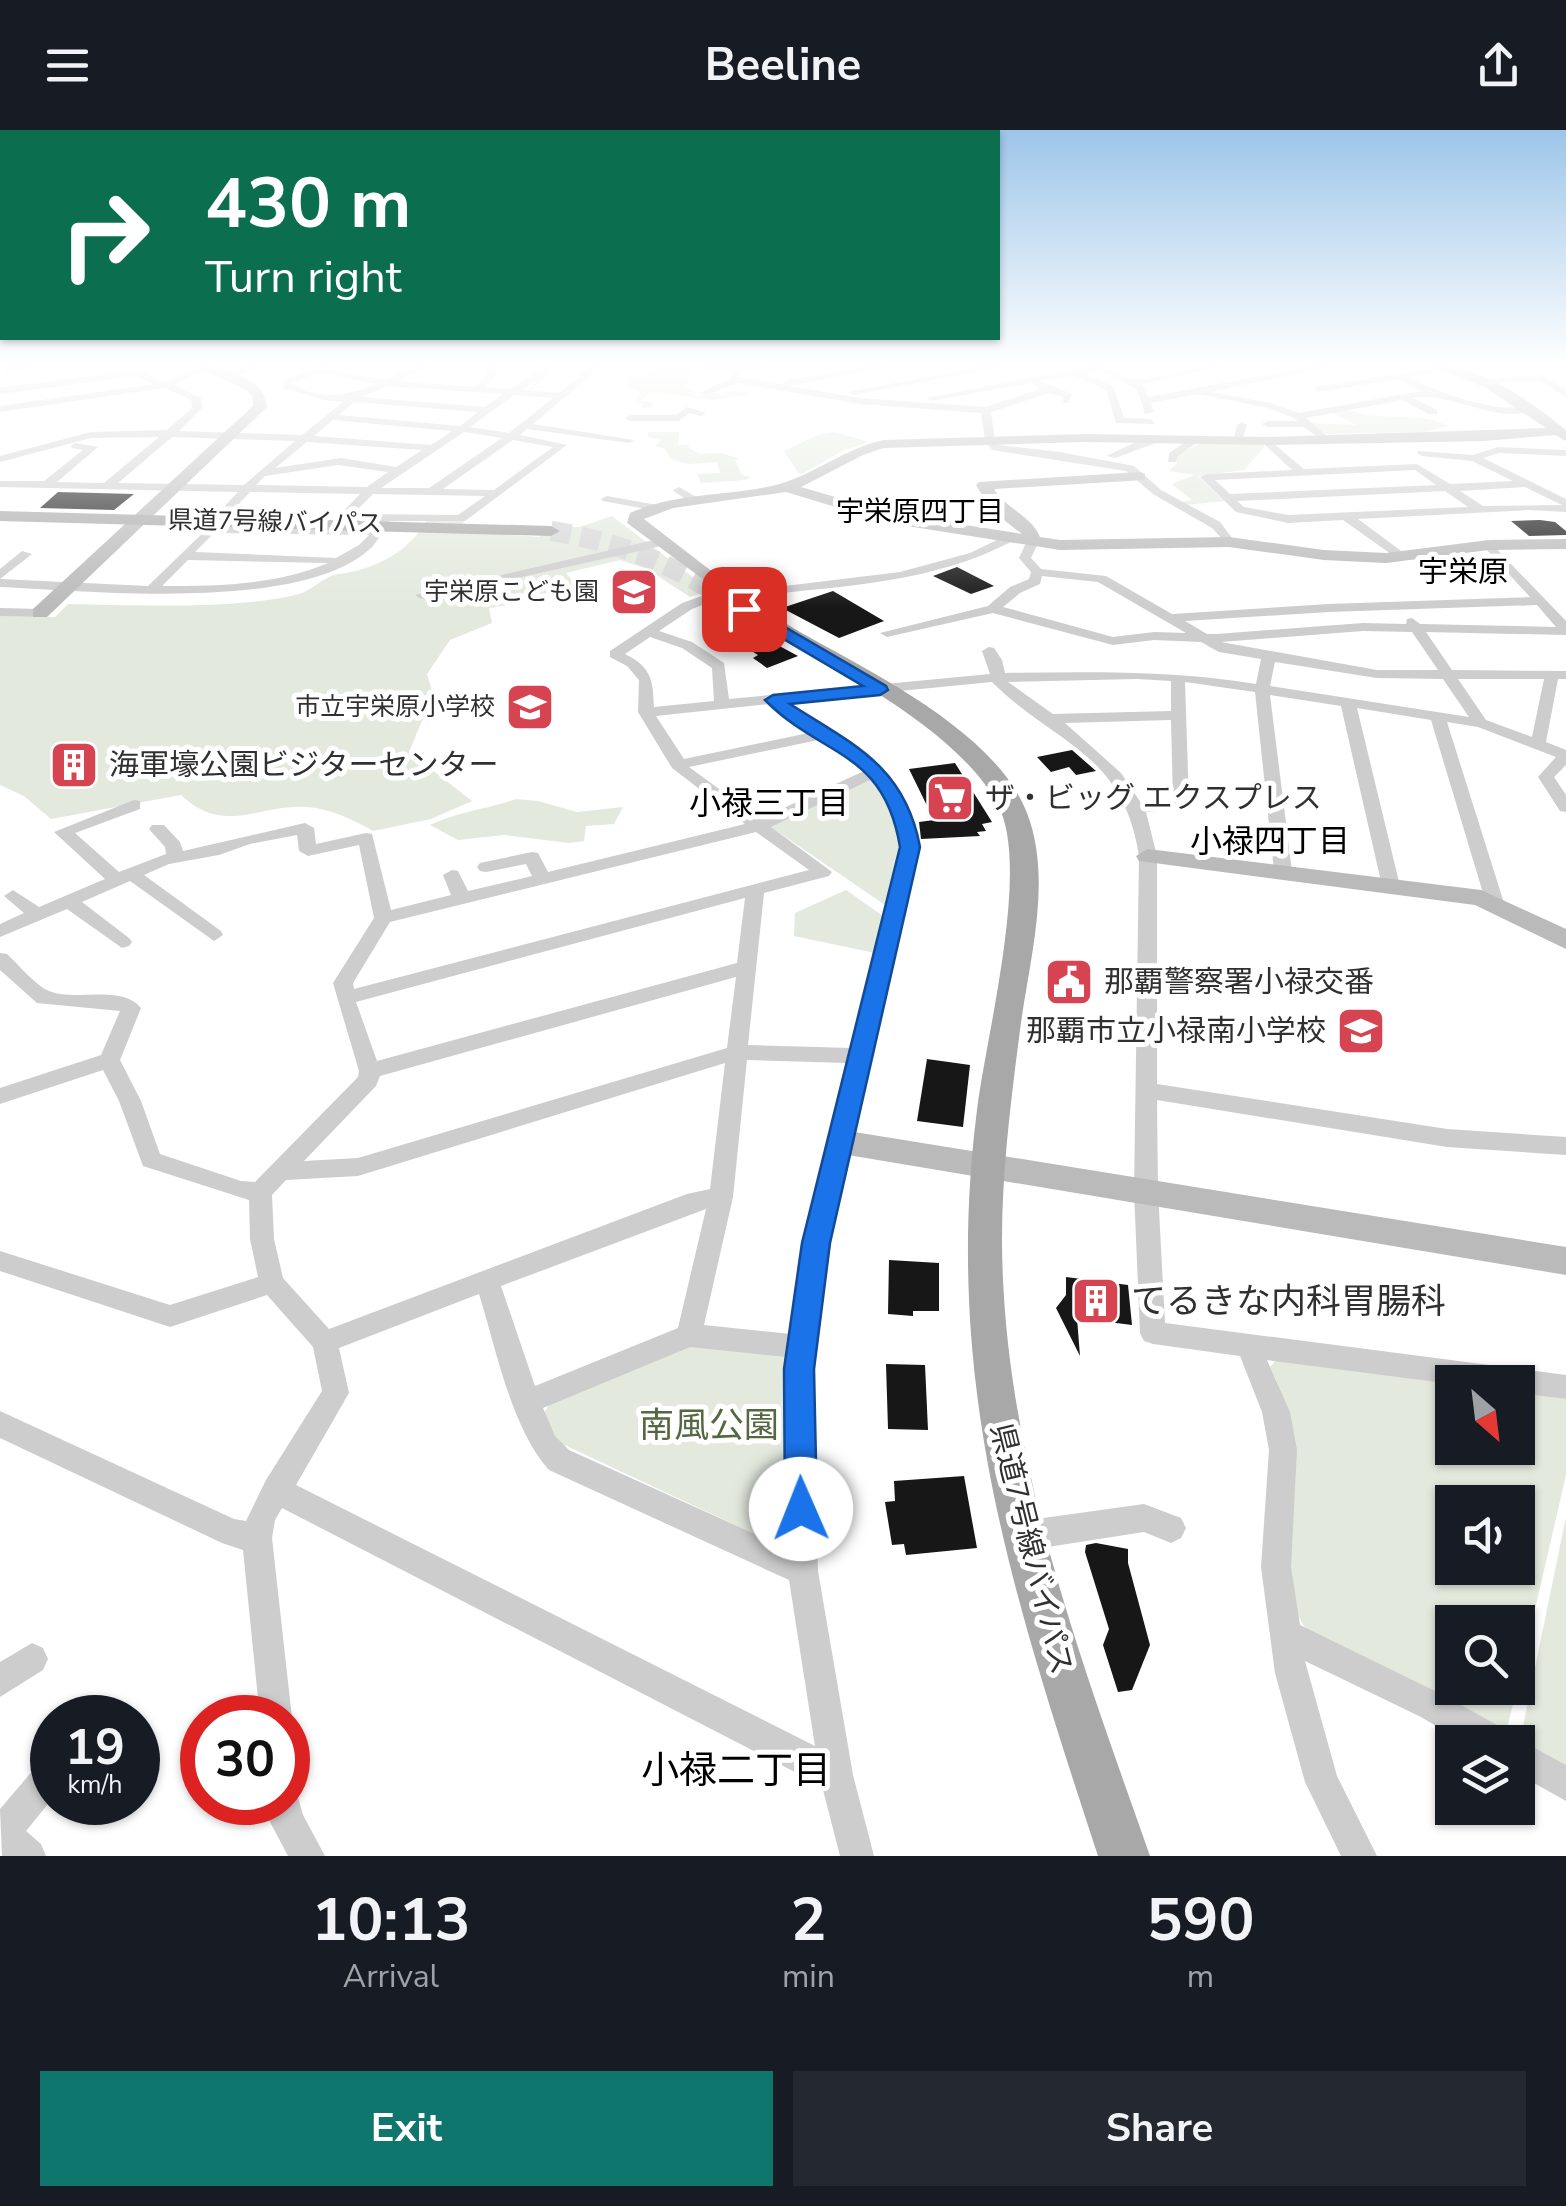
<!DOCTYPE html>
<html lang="en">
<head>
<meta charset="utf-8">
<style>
	body { margin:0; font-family:"Nunito Sans","Noto Sans JP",sans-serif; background:#242831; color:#f1f3f6; height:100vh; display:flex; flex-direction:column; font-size:38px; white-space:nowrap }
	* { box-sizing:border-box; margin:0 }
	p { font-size:32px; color:#9ea1a6 }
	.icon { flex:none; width:55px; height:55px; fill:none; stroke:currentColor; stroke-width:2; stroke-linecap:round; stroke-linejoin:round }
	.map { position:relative; height:1726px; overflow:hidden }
	.side { display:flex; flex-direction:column; background:#171b24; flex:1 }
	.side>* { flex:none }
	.banner { position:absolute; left:0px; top:0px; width:1000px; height:210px; box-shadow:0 2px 8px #0004; background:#0b6e4f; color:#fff; overflow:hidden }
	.needle { width:65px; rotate:152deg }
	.controls { position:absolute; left:1435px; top:1235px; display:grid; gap:20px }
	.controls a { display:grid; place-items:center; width:100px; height:100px; border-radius:0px; background:#171b24; box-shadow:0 2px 8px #0004; font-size:50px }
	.speed { position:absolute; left:30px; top:1565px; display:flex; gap:20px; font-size:50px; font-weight:700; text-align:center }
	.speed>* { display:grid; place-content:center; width:130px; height:130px; border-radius:50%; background:#171b24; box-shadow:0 2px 8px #0004; line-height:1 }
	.speed small { font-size:25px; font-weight:400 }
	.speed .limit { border:15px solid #d22; background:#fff; color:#111 }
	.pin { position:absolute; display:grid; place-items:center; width:85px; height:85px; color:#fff; margin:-42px; border-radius:20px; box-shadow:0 5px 15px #0006 }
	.me { position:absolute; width:110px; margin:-55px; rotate:359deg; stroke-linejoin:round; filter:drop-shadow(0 0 8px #0008) }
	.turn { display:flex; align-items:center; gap:35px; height:210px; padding:0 40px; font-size:45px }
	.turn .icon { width:130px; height:130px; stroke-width:2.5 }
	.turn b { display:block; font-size:70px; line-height:85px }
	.eta { display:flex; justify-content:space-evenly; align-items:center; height:170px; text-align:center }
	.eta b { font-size:60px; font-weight:700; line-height:70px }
	.action { display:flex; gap:20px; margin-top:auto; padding:20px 40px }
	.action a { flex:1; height:115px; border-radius:0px; background:#0f766e; color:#fff; font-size:40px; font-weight:700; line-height:115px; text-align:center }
	.action a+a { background:#242831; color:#f1f3f6 }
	header { display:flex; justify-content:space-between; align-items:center; height:130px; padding:0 40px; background:#171b24; font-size:45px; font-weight:700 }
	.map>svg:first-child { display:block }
	.green { fill:#e3e9dd; fill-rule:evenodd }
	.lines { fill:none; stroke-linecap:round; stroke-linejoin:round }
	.stream { stroke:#cedfea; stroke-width:2.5 }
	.building { fill:#171717 }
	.primary-tunnel { stroke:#d6d6d6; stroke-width:20; stroke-dasharray:20 10; stroke-linecap:butt }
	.street { fill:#cdcdcd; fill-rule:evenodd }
	.secondary { fill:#bababa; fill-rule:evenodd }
	.primary { fill:#a8a8a8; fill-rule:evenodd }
	.route { fill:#1a73e8; stroke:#114b97; stroke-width:2.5 }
	.labels { text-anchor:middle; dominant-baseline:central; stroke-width:10; stroke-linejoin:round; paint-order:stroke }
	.far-street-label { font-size:25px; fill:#303030; stroke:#fff }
	.far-poi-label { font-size:25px; fill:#303030; stroke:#fff; text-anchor:end }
	.far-neighbourhood-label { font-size:28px; fill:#000; stroke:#fff }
	.far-quarter-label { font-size:30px; fill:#000; stroke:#fff }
	.poi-label { font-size:30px; fill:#303030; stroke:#fff; text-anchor:start }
	.street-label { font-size:30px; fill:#303030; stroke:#fff }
	.neighbourhood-label { font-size:32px; fill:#000; stroke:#fff }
	.near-poi-label { font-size:35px; fill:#303030; stroke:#fff; text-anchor:start }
	.near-park-label { font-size:35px; fill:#546841; stroke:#fff }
	.near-neighbourhood-label { font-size:38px; fill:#000; stroke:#fff }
</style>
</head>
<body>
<header><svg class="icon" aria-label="menu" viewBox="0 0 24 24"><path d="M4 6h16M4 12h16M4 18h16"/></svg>Beeline<svg class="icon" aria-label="share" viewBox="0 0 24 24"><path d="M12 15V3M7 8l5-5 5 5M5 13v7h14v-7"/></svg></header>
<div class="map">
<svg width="1566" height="1726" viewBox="0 0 1566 1726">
	<rect width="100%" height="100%" fill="#fff"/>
	<g class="green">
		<path d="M652,236H695L685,257L697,262L694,266L740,260L751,264L713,270L651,262L640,271L651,272L653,277L642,278V273L635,271L640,262L629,257L627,247L647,246Z"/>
		<path d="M1347,279C1378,293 1417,280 1449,296L1423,302L1322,304L1309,293L1356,295L1331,282Z"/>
		<path d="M649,302H679L678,315H690L687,317L700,324L721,323L740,329L735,330L742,345L751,347L746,350L701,353L697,344L720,343L717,332L688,334L671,329L665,319L655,316L661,310L647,307Z"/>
		<path d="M835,302L869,312L844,320L800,345L784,321L820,304Z"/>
		<path d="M1200,313L1259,314L1265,316L1244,340L1198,346L1224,371L1186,375L1182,372L1192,370L1172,354L1194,345L1169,341L1177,333V325Z"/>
		<path d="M612,386L710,460L690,467L647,439L620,430L566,443L582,461L489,478L492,493L450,510L427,544L433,564L409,622L472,671L431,689L373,701C352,689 331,679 307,677C258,674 224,706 181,665L51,689L24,666L0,655V486L55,487L68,474C134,475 237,480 299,464C313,460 325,445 340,444C375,439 409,422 427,390L464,391L460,401L539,407L550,397H579Z"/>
		<path d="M870,648L876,649C909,705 902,716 888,777L771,697Z"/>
		<path d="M516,669L538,671L577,682L623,677L614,694L586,696L584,711L569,713L504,705L458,710L430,695C460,681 486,680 516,669Z"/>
		<path d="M846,760L883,786L875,823L794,806L795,783Z"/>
		<path d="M697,1213L789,1224L790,1410L780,1416L556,1311L544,1283L549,1274Z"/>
		<path d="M1276,1230L1452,1253V1318H1518V1262L1566,1269V1345L1518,1553V1492H1452V1558H1517L1506,1602L1307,1500C1275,1460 1299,1375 1295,1326C1292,1294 1284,1265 1270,1237ZM1452,1372H1518V1438H1452Z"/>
		<path d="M1566,1387V1638L1520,1611Z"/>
	</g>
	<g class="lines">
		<path class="stream" d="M530,259L558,236"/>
	</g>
	<g class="building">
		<path d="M58,362L134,364L114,380L40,378Z"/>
		<path d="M1540,390L1555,392L1566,401V405L1529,406L1511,391Z"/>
		<path d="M957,437L994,456L971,464L933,446Z"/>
		<path d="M833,461L884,491L839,508L782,478Z"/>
		<path d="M772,512L798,526L767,538L753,528L758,525L750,520Z"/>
		<path d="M1072,620L1096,641L1076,645L1069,637L1051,642L1037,627Z"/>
		<path d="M955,633L992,692L982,694L986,701L977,702L980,706L921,709L919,692L934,690L909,639Z"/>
		<path d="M927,929L970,935L963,997L917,991Z"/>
		<path d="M889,1130L939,1133V1181H913V1186L888,1184Z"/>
		<path d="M1066,1147L1128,1155L1132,1195L1077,1188L1080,1226L1056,1178L1066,1165Z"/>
		<path d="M886,1234L925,1235L928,1300L888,1299Z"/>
		<path d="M964,1346L977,1418L906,1425L904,1414L892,1415L885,1372L895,1371L894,1351Z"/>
		<path d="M1096,1413L1128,1419V1433L1150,1515L1132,1560L1118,1562L1103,1515L1109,1499L1085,1422L1086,1415Z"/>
	</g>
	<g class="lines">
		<path class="primary-tunnel" d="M551,401C619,411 675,436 733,472"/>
		<g class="street">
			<path d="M13,236H39L7,243L2,240Z"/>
			<path d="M202,236H215L174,255L201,268L202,278L179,301L302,305L343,272L323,270L284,258L283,250L318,236H331L328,239L385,250L417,236H430L398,251L475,257L487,244L486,236H495L497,244L485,257L510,259L542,239L540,236H549L550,242L522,260L559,263L592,236H602L533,294L634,310L629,313L527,299L520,305L567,315L465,391H390C384,400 379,409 372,417C304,483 91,461 0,457V449L148,456L211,395L373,398L378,391H344L338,387L360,364L250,362L233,380L291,384V388L287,390L220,385V381L238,362L0,357V351H44L83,320L72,318L71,316L76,313L98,317L57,352L104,353L159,307L91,308L0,332V326L91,302L167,300L192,278L191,270L164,258L0,282V276L154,254L135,246L0,264V258L136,240L165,252ZM319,243L376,254C347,266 318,271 291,253ZM387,256L503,264L485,277L361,267ZM514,265L553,268L509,303L470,297ZM354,272L478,282L460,296L339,285ZM333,290L452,301L431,315L314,306ZM464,302L502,308L429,358H381ZM172,307L295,311L244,355L118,353ZM513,310L553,317L494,360L443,359ZM307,312L422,320L396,337L341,328L275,338ZM338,335L388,342L367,357L256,355L265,346ZM373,364L485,366L458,385L353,384ZM214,403L369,405L359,415L336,428L195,422ZM188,430L328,433C277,455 217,456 162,456Z"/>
			<path d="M246,236H259L232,249L224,247Z"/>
			<path d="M773,236L743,242L739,247L785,255L783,253L788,250L871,236H894L789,256L861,268L985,277L1041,259L1031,253L931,271L926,268L1093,236C1109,236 1123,250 1138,249C1167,248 1195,236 1225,236L1142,254L1149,267L1313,236H1334L1210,262L1271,273L1299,283L1421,261L1397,249L1318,262L1315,257L1447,236L1446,240L1408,247C1435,261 1467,272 1498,277C1511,279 1525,274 1537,279C1497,297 1454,261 1413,268L1437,280V284H1429L1402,270L1306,288L1328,307L1329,309L1324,312L1304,297H1267L1262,294L1267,291H1298L1294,288L1269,278L1198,264L1151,273L1154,282L1145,284L1137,259L1100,241L1085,244L1113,256L1124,288L1151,289L1155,294L1116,293L1106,260L1074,246L1041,251L1072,264L1068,273H1062L1063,267L1049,263L991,282L995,310L999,315L1060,322L1134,336L1161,360L1220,392L1235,412L1229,416L1212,398L1153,364L1126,341L992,320L985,310L981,283L861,274L737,253L707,265L699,263L729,249L734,241L707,240L703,236Z"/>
			<path d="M984,236H1007L853,265L848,262Z"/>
			<path d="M1542,245L1566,260V267L1540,251L1485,253L1480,250Z"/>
			<path d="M687,277L706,283L701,286L689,283L679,291H630L625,288L630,285H676Z"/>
			<path d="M1242,292L1247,295L1242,310L1233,312L1237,295Z"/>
			<path d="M1151,305L1156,308L1153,314L1115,328L1106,326Z"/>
			<path d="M1193,307L1202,309L1178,326L1176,332H1168L1169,323Z"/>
			<path d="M1267,308L1304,339L1417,334L1450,354L1513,351L1472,331L1422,326L1417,323L1418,321L1473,325L1498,317L1566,320V326L1499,323L1483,328L1566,369V382L1529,380L1358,389L1408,426L1398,429L1343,390L1288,393L1236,382L1200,347L1206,344L1292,340L1263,313L1262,311ZM1415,340L1436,355L1230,364L1215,350ZM1525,357L1562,375L1483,376L1460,361ZM1445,361L1468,377L1288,385L1244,377L1237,371Z"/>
			<path d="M679,357L698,368V372H690L675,362L673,360Z"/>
			<path d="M607,366L657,375L663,378L657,381L603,371L601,369Z"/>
			<path d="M1009,404L1015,408L1013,411C916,461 815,455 710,472L692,479L659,501L692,512L724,533L729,569L990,544L982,521L989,517L994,518L1002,530L1005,543C1090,542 1171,540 1256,554L1261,529L1219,522L1201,512L1154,510L1113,515L993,483L887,507L880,503L988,476L1010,457L1029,449L1031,442L1019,428L1027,411L1033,407L1039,411L1031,428L1041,439L1106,446L1172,484L1329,474L1530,467L1485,418V412L1489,411L1566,491V505L1426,502L1452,540L1566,541V549H1558L1546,612L1566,620V635L1554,647L1566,665V682L1560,681L1538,647L1556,627L1478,597L1447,592L1504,773L1502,777H1488L1486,773L1431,590L1357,578L1400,756L1397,760H1385L1382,756L1341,576L1270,565L1292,741L1289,745H1277L1274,741L1255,562L1185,552L1189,674L1181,679L1146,682L1157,726V954L1447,999L1566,1007V1025L1447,1017L1157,970L1158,1061L1165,1193L1566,1245V1269L1518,1263V1252L1452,1254L1267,1230L1290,1282L1297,1320L1291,1437L1300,1495L1443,1565L1506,1600L1510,1612H1463L1421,1587L1305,1531L1337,1646L1377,1726H1341L1305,1652L1275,1543L1261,1437L1269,1320L1262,1282L1240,1226L1153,1214L1144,1211L1140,1203L1134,1061L1139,726C1123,621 1055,615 992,552L787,572C854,615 899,634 919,717L828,1113L812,1239L818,1441L853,1645L874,1726H840L822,1656L282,1378L275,1390L272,1408L292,1588L288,1600V1588H260L243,1420L222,1413L0,1308V1281L234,1389L246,1391L266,1350L322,1261L313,1217L267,1165L170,1197L0,1141V1121L170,1175L258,1147L250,1109L249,1070L143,1036L119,971L103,940L0,974V958L101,925L120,881L37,873L0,840V823L7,824C19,835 35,855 49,861C75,872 121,854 141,878L120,930L141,971L160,1024L241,1051L255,1052L358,947L359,941L333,853L374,788L359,715L308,726L299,721L297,705L250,714L219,725L169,734L144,745L221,801L223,805L214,811L130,751L82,772L129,808L132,812L129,816L122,818L67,779L0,807V794L24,783L4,766L13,760L39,777L105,749L54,702L134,670L140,671V679L75,703L119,742L166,724L165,717L149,699L152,695H164L180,712L183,721L305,693L314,698L316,714L366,703L372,704L391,780L451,765L443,745L452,740L458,741L468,761L532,746L526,734L486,742L480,741L477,737L480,733L532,722L538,723L548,742L745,694L672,638L638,582L639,550L627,536L610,527V521L682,473L702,466L900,442L970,423ZM1042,446L1098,452L1186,503L1154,502L1113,507L1003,477L1020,463L1040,454ZM1537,475L1556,497L1420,494L1412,488L1407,489L1406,494L1363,493L1217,504H1207L1185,491L1329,482ZM1363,501L1412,502L1438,540H1377L1221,512ZM650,507L682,518L712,538L714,571L654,577C653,549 651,537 625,524ZM1275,532L1377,548L1443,549L1469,587L1270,556ZM1137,549L1171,551V581L1053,584L1008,552ZM1458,549H1544L1532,607L1486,590ZM769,574L813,602L684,629L656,586ZM1171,590L1173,670L1141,673L1121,643L1065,593ZM823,609L864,641L760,689L689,637ZM872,649L895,689L901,717L852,918L748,915L764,763L829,746L832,742L771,697ZM756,702L809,740L354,859L353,853L390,792ZM745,768L737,833L377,931L356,872ZM736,847L727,918L358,1028L304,1031L376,956L380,946ZM747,930L848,933L804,1113L791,1204L704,1195L733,1067ZM725,933L710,1059L687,1064L329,1199L283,1148L274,1109L272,1065L286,1050L358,1046ZM706,1079L678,1198L535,1256L501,1156ZM479,1164C496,1218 511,1298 549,1340L789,1450L815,1616L296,1355L349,1263L339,1218ZM690,1217L787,1227L788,1419L569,1320L555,1306L543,1278Z"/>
			<path d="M658,409L662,410V416L422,469L415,465Z"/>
			<path d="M22,421L32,424L0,449V439Z"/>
			<path d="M0,478L40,479L47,483L40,487L0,486Z"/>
			<path d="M1144,1374L1181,1388L1186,1398L1181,1408L1171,1413L1144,1402L1022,1421L1012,1416L1007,1406L1012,1396L1022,1391Z"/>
			<path d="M32,1513L43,1518L48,1529L43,1540L0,1567V1532Z"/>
			<path d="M1518,1609L1566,1635V1671L1518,1644V1612H1510Z"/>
			<path d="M52,1627V1669L26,1701L41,1714L46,1726H2L0,1679L40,1632Z"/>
			<path d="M288,1656L296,1660L303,1685L325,1726H288L269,1690L267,1672H288Z"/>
		</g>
		<g class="secondary">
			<path d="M194,236C219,236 266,247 267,277L47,487H33V479L253,276V267L247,260Z"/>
			<path d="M1432,236C1484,236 1527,269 1566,300V311L1555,305L1484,311L1267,315L1085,312L884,318L863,325L801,357L890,383L1022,404L990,379L976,355L979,352L1140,342L1145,344V350L994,359C1006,379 1031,385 1040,407L1060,410L1229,407L1324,420L1386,423L1489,410L1566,409V419L1489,420L1386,433L1324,430L1229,417L1060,420L888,393L786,362L673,378L644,389L736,460V468L730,469L627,393L630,383C678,362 727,367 776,355C814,345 845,318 884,310L1085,304L1267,307L1546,298L1486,258Z"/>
			<path d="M1148,719L1481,760L1566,799V819L1475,775L1139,731L1136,726Z"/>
			<path d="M842,1000L1566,1117V1145L842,1024L831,1020L826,1012L831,1004Z"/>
		</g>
		<g class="primary">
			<path d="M0,381L551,396L560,401L551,406L0,391Z"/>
			<path d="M733,466C756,472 779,490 800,502C871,542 996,602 1027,683C1053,751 1029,830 1020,900C1011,970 1002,1040 1002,1111C1003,1325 1080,1527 1150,1726H1098C1014,1469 942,1255 977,980C986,905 1031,738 998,675C955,592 805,523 726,476L723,472Z"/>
		</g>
	</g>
	<linearGradient id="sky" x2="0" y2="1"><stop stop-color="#9dc5e9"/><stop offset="0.49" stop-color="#fff"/><stop offset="1" stop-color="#fff" stop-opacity="0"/></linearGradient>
	<rect width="1566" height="478" fill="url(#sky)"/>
	<path class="route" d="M738,476H749L886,556L888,560L880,565L790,574C854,615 905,636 920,717L830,1113L814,1239L817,1379L813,1391L801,1395L789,1391L785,1379L784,1239L802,1113L900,717C884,619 822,628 765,570L773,565L863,556L738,482Z"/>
	<defs>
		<g id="school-square" transform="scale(2.5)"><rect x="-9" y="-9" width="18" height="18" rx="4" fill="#d64452" stroke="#fff"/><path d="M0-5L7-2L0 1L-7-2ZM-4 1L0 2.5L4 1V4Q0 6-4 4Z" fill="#fff"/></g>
		<g id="building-square" transform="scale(2.5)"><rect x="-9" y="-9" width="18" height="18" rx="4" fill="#d64452" stroke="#fff"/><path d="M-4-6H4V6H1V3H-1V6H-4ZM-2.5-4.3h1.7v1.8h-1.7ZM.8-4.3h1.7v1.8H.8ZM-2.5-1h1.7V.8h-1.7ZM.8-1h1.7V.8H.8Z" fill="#fff"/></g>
		<g id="supermarket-square" transform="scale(2.5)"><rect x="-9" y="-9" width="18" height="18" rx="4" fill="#d64452" stroke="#fff"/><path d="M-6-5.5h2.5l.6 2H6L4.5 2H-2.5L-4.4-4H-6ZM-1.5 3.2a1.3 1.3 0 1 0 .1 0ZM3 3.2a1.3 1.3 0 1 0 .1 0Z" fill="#fff"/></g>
		<g id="civic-square" transform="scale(2.5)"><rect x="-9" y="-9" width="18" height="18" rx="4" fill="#d64452" stroke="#fff"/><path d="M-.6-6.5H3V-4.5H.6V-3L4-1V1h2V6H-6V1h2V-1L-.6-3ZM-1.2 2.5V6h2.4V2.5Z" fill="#fff"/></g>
	</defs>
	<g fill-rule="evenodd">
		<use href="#school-square" x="634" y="462"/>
		<use href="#school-square" x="530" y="577"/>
		<use href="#building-square" x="74" y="635"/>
		<use href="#supermarket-square" x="950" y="668"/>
		<use href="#civic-square" x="1069" y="852"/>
		<use href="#school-square" x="1361" y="901"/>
		<use href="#building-square" x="1096" y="1171"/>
	</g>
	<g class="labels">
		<g class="far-street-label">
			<text transform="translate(275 392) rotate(1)">県道7号線バイパス</text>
		</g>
		<g class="far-poi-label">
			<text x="599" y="462">宇栄原こども園</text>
			<text x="495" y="577">市立宇栄原小学校</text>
		</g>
		<g class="far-neighbourhood-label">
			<text x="920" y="382">宇栄原四丁目</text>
		</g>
		<g class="far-quarter-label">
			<text x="1463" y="442">宇栄原</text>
		</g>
		<g class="poi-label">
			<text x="109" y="635">海軍壕公園ビジターセンター</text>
			<text x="985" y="668">ザ・ビッグ エクスプレス</text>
			<text x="1104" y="852">那覇警察署小禄交番</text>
			<text x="1326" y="901" text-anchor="end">那覇市立小禄南小学校</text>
		</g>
		<g class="street-label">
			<text transform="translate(1031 1419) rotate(76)">県道7号線バイパス</text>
		</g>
		<g class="neighbourhood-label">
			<text x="769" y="673">小禄三丁目</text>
			<text x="1270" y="711">小禄四丁目</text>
		</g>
		<g class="near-poi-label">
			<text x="1131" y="1171">てるきな内科胃腸科</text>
		</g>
		<g class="near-park-label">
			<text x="709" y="1295">南風公園</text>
		</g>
		<g class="near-neighbourhood-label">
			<text x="736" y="1640">小禄二丁目</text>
		</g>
	</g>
</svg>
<div class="controls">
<a><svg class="needle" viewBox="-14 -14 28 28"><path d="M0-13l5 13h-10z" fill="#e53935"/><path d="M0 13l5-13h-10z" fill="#9ea1a6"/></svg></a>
<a><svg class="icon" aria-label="sound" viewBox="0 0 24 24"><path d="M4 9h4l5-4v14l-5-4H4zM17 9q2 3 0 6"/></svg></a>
<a><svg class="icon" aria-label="search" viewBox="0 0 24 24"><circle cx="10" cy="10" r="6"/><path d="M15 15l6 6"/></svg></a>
<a><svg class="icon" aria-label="layers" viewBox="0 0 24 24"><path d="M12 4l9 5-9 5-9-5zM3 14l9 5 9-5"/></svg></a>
</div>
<div class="speed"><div>19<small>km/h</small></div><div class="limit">30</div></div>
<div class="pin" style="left:744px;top:479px;background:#d93025"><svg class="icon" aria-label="arrive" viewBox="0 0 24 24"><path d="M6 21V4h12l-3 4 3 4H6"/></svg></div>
<svg class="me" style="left:801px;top:1379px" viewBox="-20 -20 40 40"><circle r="19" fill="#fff"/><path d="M0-13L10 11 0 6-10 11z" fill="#1a73e8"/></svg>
<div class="banner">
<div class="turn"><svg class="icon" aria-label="right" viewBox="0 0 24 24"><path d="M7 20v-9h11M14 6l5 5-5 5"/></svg><div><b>430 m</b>Turn right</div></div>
</div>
</div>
<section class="side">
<div class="eta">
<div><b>10:13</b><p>Arrival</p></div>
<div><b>2</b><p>min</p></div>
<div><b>590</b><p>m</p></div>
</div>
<div class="action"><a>Exit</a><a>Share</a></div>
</section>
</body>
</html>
